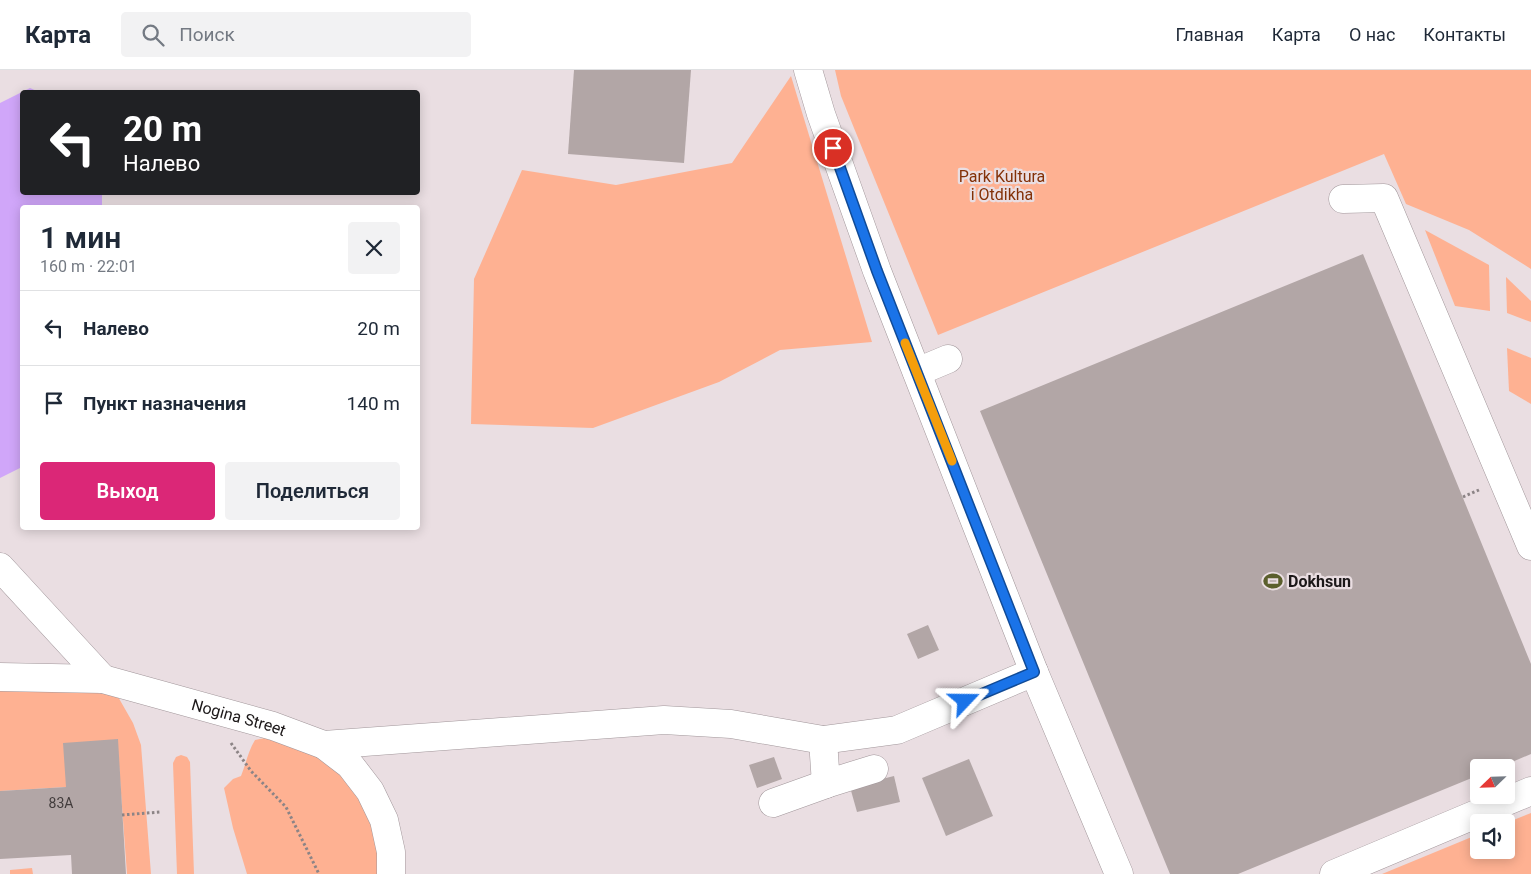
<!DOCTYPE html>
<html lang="ru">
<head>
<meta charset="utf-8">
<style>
	body { margin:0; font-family:Roboto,sans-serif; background:#f2f2f3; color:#1f2937; height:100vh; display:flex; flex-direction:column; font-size:19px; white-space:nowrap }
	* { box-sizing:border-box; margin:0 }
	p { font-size:16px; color:#747a83 }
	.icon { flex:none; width:28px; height:28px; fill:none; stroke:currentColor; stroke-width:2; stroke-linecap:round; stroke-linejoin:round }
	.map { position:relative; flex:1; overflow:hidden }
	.side { position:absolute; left:20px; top:135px; width:400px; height:325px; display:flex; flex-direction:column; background:#fff; border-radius:5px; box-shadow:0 2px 12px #0003 }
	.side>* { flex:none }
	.hud { position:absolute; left:20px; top:20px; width:400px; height:105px; border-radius:5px; box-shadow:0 2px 12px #0003; background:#202124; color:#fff; overflow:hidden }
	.needle { width:32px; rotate:247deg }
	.fabs { position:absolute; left:1470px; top:689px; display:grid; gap:10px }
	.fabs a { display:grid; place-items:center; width:45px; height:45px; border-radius:5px; background:#fff; box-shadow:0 2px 12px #0003; font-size:25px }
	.pin { position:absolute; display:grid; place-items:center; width:42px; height:42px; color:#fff; margin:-21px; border:2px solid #fff; border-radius:50%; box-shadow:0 1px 5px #0007 }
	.me { position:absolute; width:55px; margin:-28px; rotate:67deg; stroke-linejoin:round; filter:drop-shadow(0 0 4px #0008) }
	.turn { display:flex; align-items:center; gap:18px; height:105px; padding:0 20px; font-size:22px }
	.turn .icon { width:65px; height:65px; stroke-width:2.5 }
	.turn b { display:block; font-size:35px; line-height:42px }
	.round { display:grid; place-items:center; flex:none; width:52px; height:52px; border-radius:5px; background:#f2f2f3 }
	.overview { display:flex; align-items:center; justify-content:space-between; height:85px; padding:0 20px }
	h1 { font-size:30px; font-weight:600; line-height:38px }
	.action { display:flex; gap:10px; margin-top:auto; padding:10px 20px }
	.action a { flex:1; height:58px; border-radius:5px; background:#db2777; color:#fff; font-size:20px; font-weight:600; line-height:58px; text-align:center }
	.action a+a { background:#f2f2f3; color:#1f2937 }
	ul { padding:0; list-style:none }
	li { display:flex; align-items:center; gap:15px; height:75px; padding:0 20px; border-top:1px solid #e0e1e3 }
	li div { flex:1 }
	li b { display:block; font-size:19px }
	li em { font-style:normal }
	header { display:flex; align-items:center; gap:30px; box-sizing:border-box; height:70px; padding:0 25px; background:#fff; border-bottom:1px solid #e0e1e3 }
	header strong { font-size:24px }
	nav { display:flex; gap:28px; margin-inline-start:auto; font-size:18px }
	.search { width:350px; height:45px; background:#f2f2f3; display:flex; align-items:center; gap:12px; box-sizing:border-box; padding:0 18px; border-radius:5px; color:#747a83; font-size:19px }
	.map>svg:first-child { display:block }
	.green { fill:#feb192 }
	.water { fill:#d0a6f9 }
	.building { fill:#b2a6a6 }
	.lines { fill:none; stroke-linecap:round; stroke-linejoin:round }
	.minor-casing { stroke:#a1969a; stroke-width:29 }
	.path { stroke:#8c8486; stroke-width:3; stroke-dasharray:2.5 2.5; stroke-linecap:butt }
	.minor { stroke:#fff; stroke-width:28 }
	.route-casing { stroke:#114b97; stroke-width:12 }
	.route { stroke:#1a73e8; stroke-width:9 }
	.slow { stroke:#f59e0b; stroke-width:9 }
	.labels { text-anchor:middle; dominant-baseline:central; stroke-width:4.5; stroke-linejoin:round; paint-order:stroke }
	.number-label { font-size:14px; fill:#423c3c }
	.park-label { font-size:16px; fill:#833108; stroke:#eadee2 }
	.poi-label { font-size:16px; font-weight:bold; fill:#1c1819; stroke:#eadee2; text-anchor:start }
	.street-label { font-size:16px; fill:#1c1819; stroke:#eadee2 }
</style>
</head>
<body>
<header>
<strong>Карта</strong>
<div class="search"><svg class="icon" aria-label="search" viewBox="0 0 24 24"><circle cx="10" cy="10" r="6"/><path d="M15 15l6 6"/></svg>Поиск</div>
<nav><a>Главная</a><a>Карта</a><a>О нас</a><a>Контакты</a></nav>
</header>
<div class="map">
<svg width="1531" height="804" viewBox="0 0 1531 804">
	<rect width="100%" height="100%" fill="#eadee2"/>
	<g class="green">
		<path d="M835,0H1531V199L1469,160L1406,134L1384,84L938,265L841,26Z"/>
		<path d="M791,6L872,272L780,280L719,312L593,358L471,354L474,209L522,100L616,115L732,93Z"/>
		<path d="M1425,160L1489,195L1490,241L1455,236Z"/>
		<path d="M1506,207L1531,231V252L1507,243Z"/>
		<path d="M1507,278L1531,288V334L1509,321Z"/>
		<path d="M38,617L117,625L133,653L141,675L151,804H127L117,669L66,717L0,721V618Z"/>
		<path d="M265,668L302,680L327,692L355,717L369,743L378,775L379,804H247L233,758L224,718L233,709L241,706C246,694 248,681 255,670Z"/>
		<path d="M181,685L187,687L190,692L194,804H177L173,693L176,687Z"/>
		<path d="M1531,743V804H1382L1479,764V780H1506V753Z"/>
		<path d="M32,798L33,804H10V800Z"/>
	</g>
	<path class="water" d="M30,18L39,22H22V122L102,123V137L22,138V397L0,408V33Z"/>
	<g class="building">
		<path d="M574,0H691L684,93L568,84Z"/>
		<path d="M1363,184L1531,594V684L1498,698H1479V705L1238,804H1170L980,341Z"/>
		<path d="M928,555L939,580L918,589L907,564Z"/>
		<path d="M118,669L126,804H72L71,785L0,789V721L66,717L63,673Z"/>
		<path d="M774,687L782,709L757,718L749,695Z"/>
		<path d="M969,689L993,746L946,766L922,708Z"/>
		<path d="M894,706L900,732L857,742L850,717Z"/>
	</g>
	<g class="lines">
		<g class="minor-casing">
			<g id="minor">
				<path d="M808,0L821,44L877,201L1034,602L1119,804"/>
				<path d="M1343,129L1384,128L1531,476"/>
				<path d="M917,302L948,289"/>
				<path d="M0,497L103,609"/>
				<path id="s1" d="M0,607L103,609L273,656L324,675L350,695L370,721L384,750L391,782V804"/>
				<path d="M823,670L826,714L874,699"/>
				<path d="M324,675L664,650L731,654L823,670L897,660L1034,602"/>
				<path d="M773,733L826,714"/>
				<path d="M1334,804L1531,721"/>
			</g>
		</g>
		<g class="path">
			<path d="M1463,427L1479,420"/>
			<path d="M231,673L251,701L286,737L319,804"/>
			<path d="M122,745L160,742"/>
		</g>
		<use href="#minor" class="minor"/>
	</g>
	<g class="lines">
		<g class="route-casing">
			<path id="route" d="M833,78L877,201L1034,602L965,631"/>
		</g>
		<use href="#route" class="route"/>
		<path class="slow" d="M905,273L952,391"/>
	</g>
	<defs>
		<g id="stadium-bare" transform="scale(1.5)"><path d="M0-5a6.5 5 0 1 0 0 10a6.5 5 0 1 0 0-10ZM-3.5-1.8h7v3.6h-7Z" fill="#5b5f2d" stroke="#eadee2" stroke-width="2.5" paint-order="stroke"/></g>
	</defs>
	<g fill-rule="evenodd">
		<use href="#stadium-bare" x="1273" y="511"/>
	</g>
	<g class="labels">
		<g class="number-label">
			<text x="61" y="733">83А</text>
		</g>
		<g class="park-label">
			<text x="1002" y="106">Park Kultura<tspan x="1002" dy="18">i Otdikha</tspan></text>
		</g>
		<g class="poi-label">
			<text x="1288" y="511">Dokhsun</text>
		</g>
		<g class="street-label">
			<text stroke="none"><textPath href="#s1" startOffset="244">Nogina Street</textPath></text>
		</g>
	</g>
</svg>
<div class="fabs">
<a><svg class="needle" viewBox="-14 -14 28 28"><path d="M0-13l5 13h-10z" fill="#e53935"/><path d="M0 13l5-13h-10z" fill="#747a83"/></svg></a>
<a><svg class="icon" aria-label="sound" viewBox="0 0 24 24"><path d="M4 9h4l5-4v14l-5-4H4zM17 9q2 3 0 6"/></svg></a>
</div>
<div class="pin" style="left:833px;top:78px;background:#d93025"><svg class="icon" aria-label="arrive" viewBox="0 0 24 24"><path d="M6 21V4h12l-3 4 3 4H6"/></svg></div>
<svg class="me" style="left:965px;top:631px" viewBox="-20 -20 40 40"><path d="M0-17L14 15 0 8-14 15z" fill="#1a73e8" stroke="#fff" stroke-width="4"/></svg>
<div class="hud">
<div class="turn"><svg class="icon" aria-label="left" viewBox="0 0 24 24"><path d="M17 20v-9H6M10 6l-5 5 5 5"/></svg><div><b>20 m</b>Налево</div></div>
</div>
<section class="side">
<div class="overview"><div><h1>1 мин</h1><p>160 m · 22:01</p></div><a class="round"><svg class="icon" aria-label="close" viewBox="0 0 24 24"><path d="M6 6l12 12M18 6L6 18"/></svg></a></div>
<ul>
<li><svg class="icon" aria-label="left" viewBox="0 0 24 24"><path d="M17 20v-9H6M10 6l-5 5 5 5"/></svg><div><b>Налево</b></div><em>20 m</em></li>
<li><svg class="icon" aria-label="arrive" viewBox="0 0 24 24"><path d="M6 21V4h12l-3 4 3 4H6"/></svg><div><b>Пункт назначения</b></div><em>140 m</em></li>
</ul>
<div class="action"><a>Выход</a><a>Поделиться</a></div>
</section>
</div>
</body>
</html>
